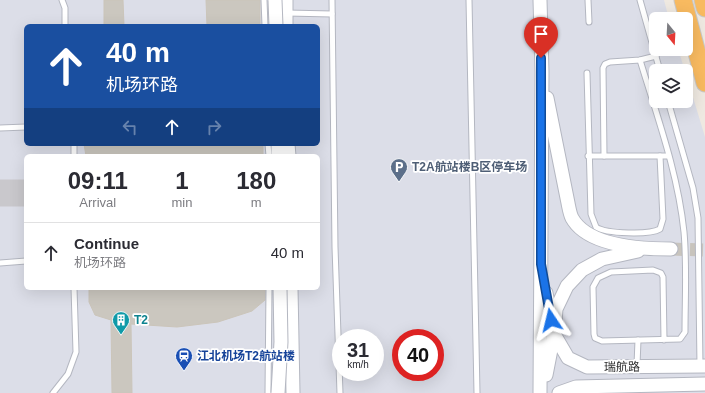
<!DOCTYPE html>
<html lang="en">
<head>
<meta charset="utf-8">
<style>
	body { margin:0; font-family:Helvetica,"Noto Sans SC",sans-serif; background:#f2f2f3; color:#2b2b33; height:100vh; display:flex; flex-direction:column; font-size:15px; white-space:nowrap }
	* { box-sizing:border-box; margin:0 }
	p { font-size:13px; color:#7c7c81 }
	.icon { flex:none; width:22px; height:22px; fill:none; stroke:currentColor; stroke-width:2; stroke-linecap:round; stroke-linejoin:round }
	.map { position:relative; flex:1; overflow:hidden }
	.sheet { position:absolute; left:24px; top:154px; width:296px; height:136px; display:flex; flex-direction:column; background:#fff; border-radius:6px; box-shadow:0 4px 16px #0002 }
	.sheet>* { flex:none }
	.guide { position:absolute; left:24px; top:24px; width:296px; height:122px; border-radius:6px; box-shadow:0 4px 16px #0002; background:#1a4fa0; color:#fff; overflow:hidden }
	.needle { width:26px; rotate:162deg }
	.fabs { position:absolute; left:649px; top:12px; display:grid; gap:8px }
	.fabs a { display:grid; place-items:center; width:44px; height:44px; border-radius:6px; background:#fff; box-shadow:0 4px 16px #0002; font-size:20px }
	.speed { position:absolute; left:332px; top:329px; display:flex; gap:8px; font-size:20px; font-weight:700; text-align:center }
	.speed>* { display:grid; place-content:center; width:52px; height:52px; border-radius:50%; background:#fff; box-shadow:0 4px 16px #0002; line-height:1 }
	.speed small { font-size:10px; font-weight:400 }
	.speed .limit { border:6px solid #d22; background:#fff; color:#111 }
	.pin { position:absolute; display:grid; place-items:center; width:34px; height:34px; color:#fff; margin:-41px -17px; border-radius:50% 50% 50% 0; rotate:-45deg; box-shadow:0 0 4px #0007 }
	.pin .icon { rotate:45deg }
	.me { position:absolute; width:44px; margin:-22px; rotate:350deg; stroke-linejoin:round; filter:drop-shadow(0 0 3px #0008) }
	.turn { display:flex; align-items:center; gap:14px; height:84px; padding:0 16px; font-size:18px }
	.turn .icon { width:52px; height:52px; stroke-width:2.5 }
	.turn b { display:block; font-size:28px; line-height:34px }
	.lanes { display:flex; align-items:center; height:38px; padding:0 16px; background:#0003; justify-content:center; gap:20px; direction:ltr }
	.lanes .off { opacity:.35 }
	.eta { display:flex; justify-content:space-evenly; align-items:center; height:68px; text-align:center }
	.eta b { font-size:24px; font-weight:700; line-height:28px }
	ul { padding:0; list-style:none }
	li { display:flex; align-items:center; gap:12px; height:60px; padding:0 16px; border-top:1px solid #e1e1e2 }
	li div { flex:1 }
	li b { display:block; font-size:15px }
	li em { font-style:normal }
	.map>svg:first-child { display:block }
	.airport { fill:#dcdee8; fill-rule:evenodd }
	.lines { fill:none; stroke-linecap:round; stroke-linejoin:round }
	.taxiway { stroke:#c9c8cc; stroke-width:27 }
	.building { fill:#cbc7bf; stroke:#cbc5ba }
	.tertiary-tunnel { stroke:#c8c4bd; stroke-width:13; stroke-dasharray:13 6; stroke-linecap:butt }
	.service-casing { stroke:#b4b7c1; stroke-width:7 }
	.tertiary-casing { stroke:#b4b7c1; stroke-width:15 }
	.trunk-casing { stroke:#c9c9c9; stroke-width:19 }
	.service { stroke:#fff; stroke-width:5 }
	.tertiary { stroke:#fff; stroke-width:13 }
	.trunk { stroke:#f8ba60; stroke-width:17 }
	.tertiary-bridge-casing { stroke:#b4b7c1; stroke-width:15; stroke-linecap:butt }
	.tertiary-bridge { stroke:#fff; stroke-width:13 }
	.route-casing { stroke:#114b97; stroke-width:10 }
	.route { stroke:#1a73e8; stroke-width:7 }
	.labels { text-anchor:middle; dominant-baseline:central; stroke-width:3.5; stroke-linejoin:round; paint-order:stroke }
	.service-label { font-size:12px; font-weight:bold; fill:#4e5e75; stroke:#fff; text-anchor:start }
	.culture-label { font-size:12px; font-weight:bold; fill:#0d838f; stroke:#fff; text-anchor:start }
	.transit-label { font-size:12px; font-weight:bold; fill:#164399; stroke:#fff; text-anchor:start }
	.street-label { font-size:12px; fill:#2e2e2e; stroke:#fff }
</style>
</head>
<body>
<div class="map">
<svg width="705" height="393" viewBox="0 0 705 393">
	<rect width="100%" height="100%" fill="#efe9e1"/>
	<path class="airport" d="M0,0H664L669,19H656V49H678L685,71H656V101H686V74L705,137V393H0ZM26,26H318V144H26ZM26,156H318V288H26ZM341,338H375V372H341ZM401,338H435V372H401Z"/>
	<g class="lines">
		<path class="taxiway" d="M0,193H26"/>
	</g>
	<g class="building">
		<path d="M104,0H123L124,26H104Z"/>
		<path d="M206,0H260V26H207Z"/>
		<path d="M84,144H263V156H86Z"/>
		<path d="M89,288H265V300L252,311L218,322L177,327L131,324L132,393H112L111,320L95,315L89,302Z"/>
	</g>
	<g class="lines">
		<path class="tertiary-tunnel" d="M671,249L705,250"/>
		<g class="service-casing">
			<g id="service">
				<path d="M62,0L65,8V26"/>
				<path d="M264,0L265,26"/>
				<path d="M332,0L335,247L340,393"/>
				<path d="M469,0L477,393"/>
				<path d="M588,0L589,22"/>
				<path d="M640,0L660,71"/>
				<path d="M287,13L332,14"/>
				<path d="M640,60C657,116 678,173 684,232C687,265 685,299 685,332L680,339L602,341L595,338L594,334L593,287L598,278L611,272L653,270L661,273L663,277L664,340"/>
				<path d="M587,73L591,214L596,227C606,234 650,235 660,229L663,219L660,156"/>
				<path d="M668,101L693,188L698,218L700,366"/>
				<path d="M0,128L26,127"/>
				<path d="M268,144L269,156"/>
				<path d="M74,156V144"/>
				<path d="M588,156H668"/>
				<path d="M604,156L603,68L605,64L610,62L640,60L656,56"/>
				<path d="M0,263L26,261"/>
				<path d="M637,365L638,340"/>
				<path d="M53,393L68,374L76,352L74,288"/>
				<path d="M268,393L269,288"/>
			</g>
		</g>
		<g class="tertiary-casing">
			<g id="tertiary">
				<path d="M286,0V26"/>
				<path d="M547,98L568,203C569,208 570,214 572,218C588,247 643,249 671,249"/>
				<path d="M278,144V156"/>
				<path d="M288,144L289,156"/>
				<path d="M291,288L293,393"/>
				<path d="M546,293L554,334L568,358L587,367L705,366"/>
				<path d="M546,375L554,334L556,309L567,286L582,270L602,259L638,251"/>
				<path d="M540,393L542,72L540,0"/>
				<path d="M559,393L576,387L705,384"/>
			</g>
		</g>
		<g class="trunk-casing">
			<g id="trunk">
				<path d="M683,0L705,83"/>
				<path d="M703,0L705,8"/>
			</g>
		</g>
		<use href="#service" class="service"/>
		<use href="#tertiary" class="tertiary"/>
		<use href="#trunk" class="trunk"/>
		<g class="tertiary-bridge-casing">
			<g id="tertiary-bridge">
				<path d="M275,0L276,26"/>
				<path d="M278,393L281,342L280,288"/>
			</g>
		</g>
		<use href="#tertiary-bridge" class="tertiary-bridge"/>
	</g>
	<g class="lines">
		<g class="route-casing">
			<path id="route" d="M541,58V264L551,320"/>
		</g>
		<use href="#route" class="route"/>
	</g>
	<defs>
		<g id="parking-pin" transform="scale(0.9)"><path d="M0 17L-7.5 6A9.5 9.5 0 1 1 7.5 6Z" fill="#5c6f8a" stroke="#fff"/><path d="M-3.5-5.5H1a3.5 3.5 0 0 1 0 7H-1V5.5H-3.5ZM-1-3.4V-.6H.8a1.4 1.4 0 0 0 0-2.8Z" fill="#fff"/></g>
		<g id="building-pin" transform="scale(0.9)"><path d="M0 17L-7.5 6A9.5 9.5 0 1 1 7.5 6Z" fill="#0f9aa8" stroke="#fff"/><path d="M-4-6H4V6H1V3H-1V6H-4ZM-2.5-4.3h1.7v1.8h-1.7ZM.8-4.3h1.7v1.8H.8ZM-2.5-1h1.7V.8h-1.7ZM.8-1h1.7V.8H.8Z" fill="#fff"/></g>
		<g id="station-pin" transform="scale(0.9)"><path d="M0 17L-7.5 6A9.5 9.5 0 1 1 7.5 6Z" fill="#1a4fb4" stroke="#fff"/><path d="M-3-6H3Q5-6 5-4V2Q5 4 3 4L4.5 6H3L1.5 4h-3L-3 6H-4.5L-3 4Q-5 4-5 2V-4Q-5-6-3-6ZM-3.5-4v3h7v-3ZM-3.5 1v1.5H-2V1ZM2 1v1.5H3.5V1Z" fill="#fff"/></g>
	</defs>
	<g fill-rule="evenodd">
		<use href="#parking-pin" x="399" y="167"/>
		<use href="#building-pin" x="121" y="320"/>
		<use href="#station-pin" x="184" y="356"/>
	</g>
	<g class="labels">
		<g class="service-label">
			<text x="412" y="167">T2A航站楼B区停车场</text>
		</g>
		<g class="culture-label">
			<text x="134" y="320">T2</text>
		</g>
		<g class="transit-label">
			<text x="197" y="356">江北机场T2航站楼</text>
		</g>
		<g class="street-label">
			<text transform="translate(622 367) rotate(-1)">瑞航路</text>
		</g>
	</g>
</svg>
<div class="fabs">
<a><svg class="needle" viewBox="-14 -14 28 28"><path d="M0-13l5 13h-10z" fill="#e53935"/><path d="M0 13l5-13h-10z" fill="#7c7c81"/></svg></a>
<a><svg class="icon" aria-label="layers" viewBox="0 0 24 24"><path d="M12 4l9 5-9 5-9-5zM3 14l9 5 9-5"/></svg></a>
</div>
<div class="speed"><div>31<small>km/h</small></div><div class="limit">40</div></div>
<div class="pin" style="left:541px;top:58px;background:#d93025"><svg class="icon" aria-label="arrive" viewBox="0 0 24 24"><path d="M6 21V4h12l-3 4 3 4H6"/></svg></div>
<svg class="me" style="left:551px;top:320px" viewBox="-20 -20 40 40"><path d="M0-17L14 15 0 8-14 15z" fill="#1a73e8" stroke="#fff" stroke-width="4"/></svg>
<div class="guide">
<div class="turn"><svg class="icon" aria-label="ahead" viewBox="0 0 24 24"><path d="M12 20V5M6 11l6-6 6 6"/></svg><div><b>40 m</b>机场环路</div></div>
<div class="lanes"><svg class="icon off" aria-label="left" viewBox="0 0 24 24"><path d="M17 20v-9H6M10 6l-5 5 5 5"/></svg><svg class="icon" aria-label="ahead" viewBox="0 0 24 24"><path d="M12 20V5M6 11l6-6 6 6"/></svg><svg class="icon off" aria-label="right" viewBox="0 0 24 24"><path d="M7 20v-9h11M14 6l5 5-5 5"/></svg></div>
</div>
<section class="sheet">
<div class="eta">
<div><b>09:11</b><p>Arrival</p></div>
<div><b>1</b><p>min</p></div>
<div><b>180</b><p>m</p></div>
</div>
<ul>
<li><svg class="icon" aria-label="ahead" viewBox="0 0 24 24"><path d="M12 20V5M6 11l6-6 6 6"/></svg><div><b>Continue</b><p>机场环路</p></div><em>40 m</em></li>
</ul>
</section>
</div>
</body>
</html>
